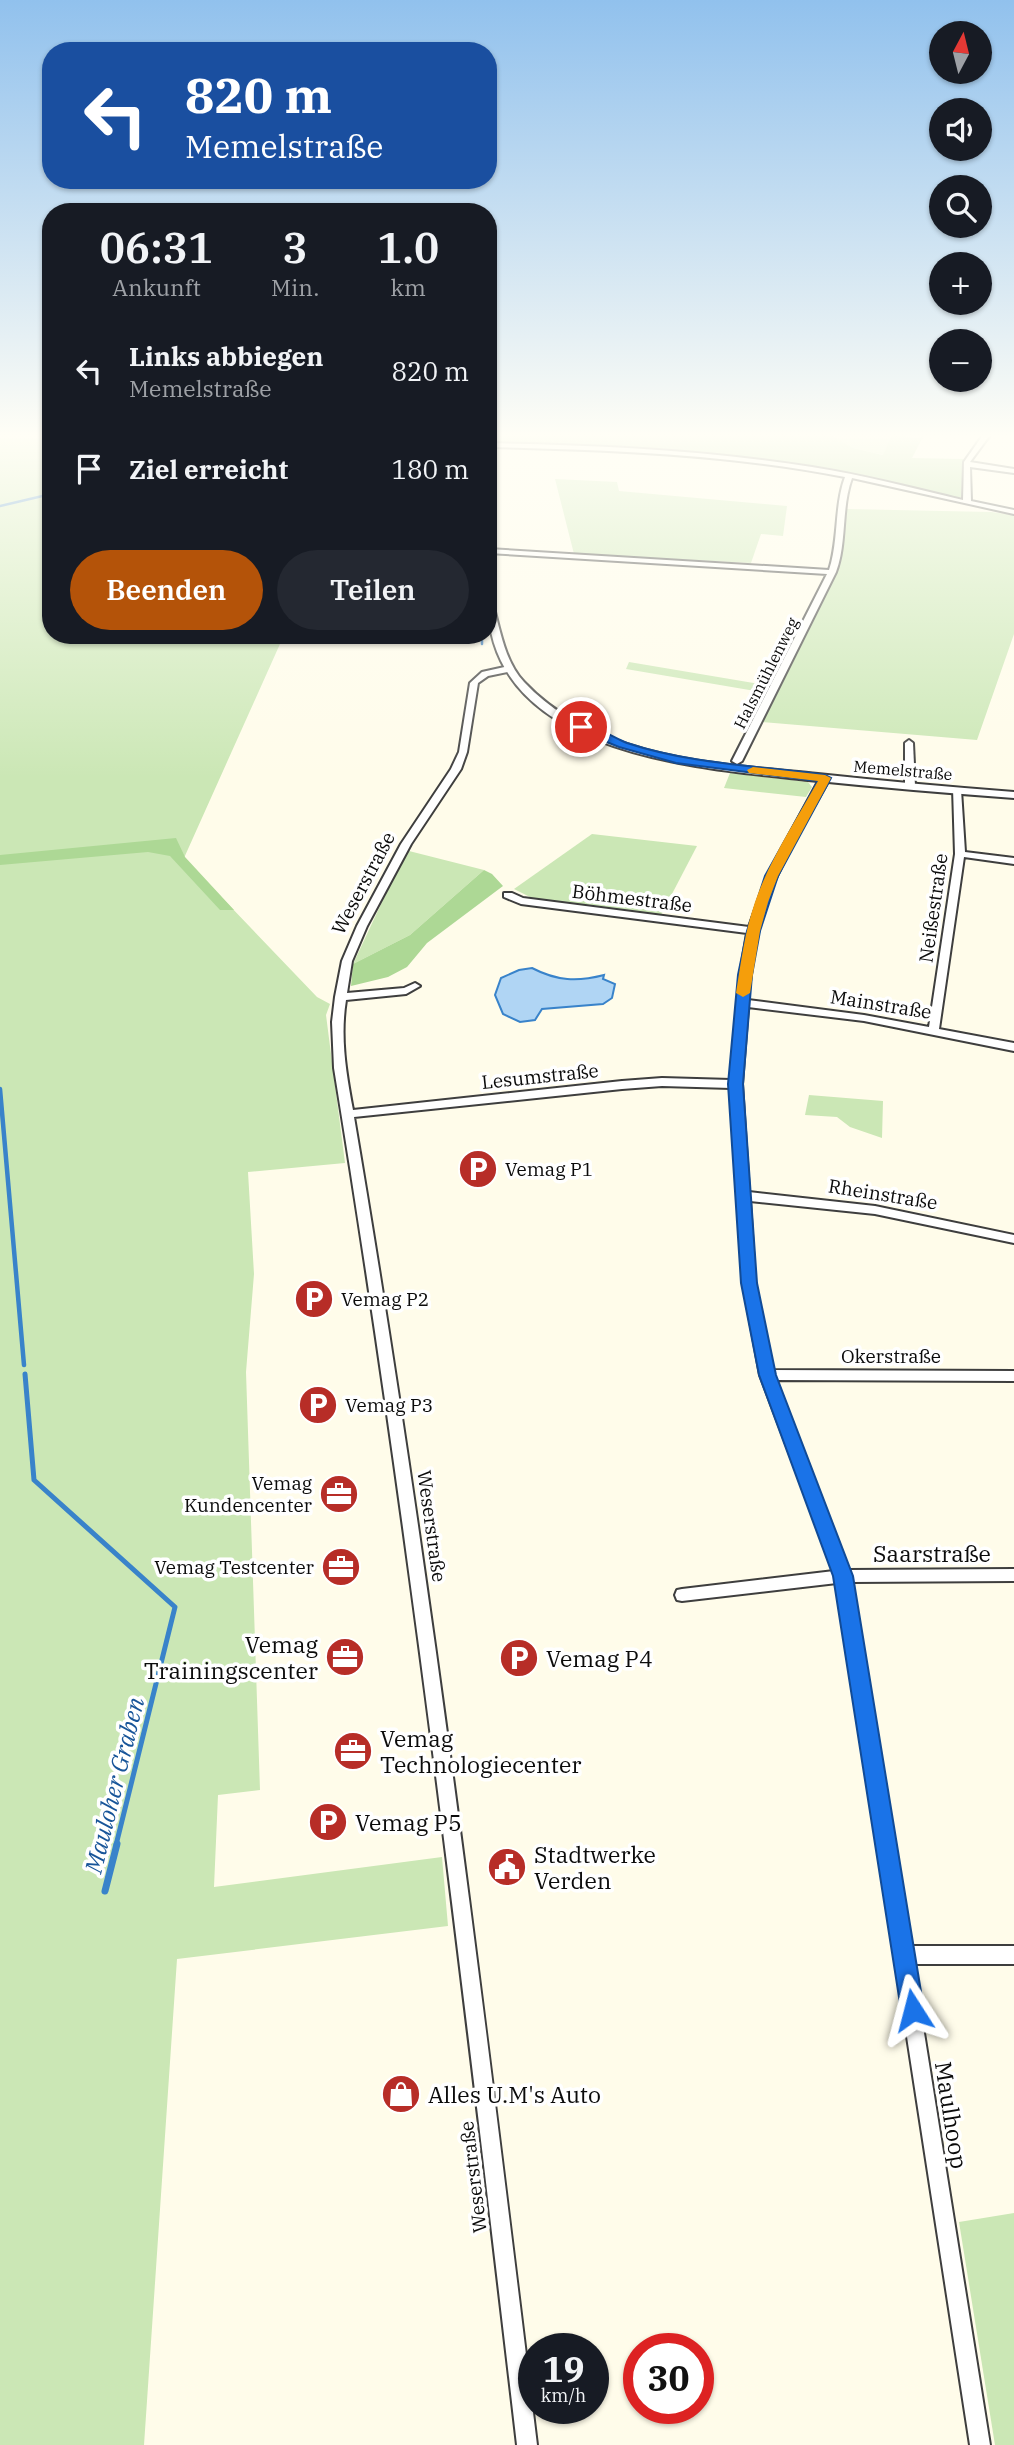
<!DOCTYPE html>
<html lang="de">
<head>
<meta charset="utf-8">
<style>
	body { margin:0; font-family:"IBM Plex Serif",serif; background:#242831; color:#f1f3f6; height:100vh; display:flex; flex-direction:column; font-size:26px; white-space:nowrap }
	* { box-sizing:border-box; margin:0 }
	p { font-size:23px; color:#9ea1a6 }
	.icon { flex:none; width:38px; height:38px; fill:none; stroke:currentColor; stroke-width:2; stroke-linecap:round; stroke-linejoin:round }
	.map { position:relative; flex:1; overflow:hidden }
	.sheet { position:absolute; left:42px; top:203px; width:455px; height:441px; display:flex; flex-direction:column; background:#171b24; border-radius:28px; box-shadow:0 2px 5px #0004 }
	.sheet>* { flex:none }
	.guide { position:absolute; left:42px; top:42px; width:455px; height:147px; border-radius:28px; box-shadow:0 2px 5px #0004; background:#1a4fa0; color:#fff; overflow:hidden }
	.needle { width:46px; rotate:7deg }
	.fabs { position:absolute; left:929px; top:21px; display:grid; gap:14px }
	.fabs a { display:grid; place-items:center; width:63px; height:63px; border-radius:50%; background:#171b24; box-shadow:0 2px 5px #0004; font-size:35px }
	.speed { position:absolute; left:518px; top:2333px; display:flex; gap:14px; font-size:35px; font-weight:700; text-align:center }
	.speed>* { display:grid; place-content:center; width:91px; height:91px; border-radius:50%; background:#171b24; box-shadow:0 2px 5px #0004; line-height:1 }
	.speed small { font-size:18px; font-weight:400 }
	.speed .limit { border:10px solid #d22; background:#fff; color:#111 }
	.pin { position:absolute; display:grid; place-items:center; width:60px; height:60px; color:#fff; margin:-30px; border:4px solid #fff; border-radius:50%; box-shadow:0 2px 7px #0007 }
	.me { position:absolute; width:77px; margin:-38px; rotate:351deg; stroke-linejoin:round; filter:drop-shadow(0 0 5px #0008) }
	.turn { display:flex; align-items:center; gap:24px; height:147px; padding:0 28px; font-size:32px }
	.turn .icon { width:91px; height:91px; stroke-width:2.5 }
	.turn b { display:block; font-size:49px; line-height:60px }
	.eta { display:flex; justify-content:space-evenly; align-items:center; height:119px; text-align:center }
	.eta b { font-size:42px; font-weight:600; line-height:49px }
	.primary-button { display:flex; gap:14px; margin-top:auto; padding:14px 28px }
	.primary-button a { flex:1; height:80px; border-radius:42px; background:#b45309; color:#fff; font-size:28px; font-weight:600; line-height:80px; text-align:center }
	.primary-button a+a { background:#242831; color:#f1f3f6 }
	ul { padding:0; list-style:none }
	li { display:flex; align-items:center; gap:21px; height:98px; padding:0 28px }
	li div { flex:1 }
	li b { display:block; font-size:26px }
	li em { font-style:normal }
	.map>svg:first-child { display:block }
	.green { fill:#cbe7b5 }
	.forest { fill:#add895 }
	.water { fill:#b0d5f4; stroke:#3983ca; stroke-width:2 }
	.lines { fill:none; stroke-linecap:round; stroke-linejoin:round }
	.stream-far3 { stroke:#3983ca; stroke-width:2.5 }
	.stream-far2 { stroke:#3983ca; stroke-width:4.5 }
	.stream-far1 { stroke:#3983ca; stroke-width:5 }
	.stream { stroke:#3983ca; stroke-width:7 }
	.minor-casing { stroke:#3e3e3e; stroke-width:4 }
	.tertiary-casing { stroke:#3e3e3e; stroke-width:4 }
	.minor { fill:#fff; fill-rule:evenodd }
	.tertiary { fill:#fff; fill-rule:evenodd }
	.route { fill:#1a73e8; stroke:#114b97; stroke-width:2 }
	.slow { fill:#f59e0b }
	.labels { text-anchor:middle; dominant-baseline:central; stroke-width:7; stroke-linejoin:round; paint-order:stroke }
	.far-street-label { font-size:16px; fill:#0b0b0b; stroke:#fff }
	.street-label { font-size:19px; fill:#0b0b0b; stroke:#fff }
	.poi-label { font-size:19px; fill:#0b0b0b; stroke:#fff; text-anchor:start }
	.near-street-label { font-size:23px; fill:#0b0b0b; stroke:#fff }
	.near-poi-label { font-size:23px; fill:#0b0b0b; stroke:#fff; text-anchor:start }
	.near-water-label { font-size:24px; font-style:italic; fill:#185599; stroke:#fff }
</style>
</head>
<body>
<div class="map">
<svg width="1014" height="2445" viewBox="0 0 1014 2445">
	<rect width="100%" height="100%" fill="#fffcea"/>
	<g class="green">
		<path d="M0,435H51V635H284L184,858L317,997L330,1004L326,1015L345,1163L248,1172L254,1274L246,1372L260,1790L218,1795L214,1887L442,1857L448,1926L177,1959L144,2445H0Z"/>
		<path d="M832,435H892L884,455L853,448Z"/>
		<path d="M555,479L617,482L619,491L787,506L783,536L761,534L751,563L574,554Z"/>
		<path d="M847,509L991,512L1014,515V634L977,740L761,722L839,566Z"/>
		<path d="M629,662L771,686L767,693L626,669Z"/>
		<path d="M730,773L808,782L812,787L806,797L724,788Z"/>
		<path d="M592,834L697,846L661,915L538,901L514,889Z"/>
		<path d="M409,851L484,870L410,935L353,964L389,887Z"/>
		<path d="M809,1095L883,1101L882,1138L850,1127L837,1117L805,1115Z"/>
		<path d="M1014,2213V2445H995L959,2222Z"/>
	</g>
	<g class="forest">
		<path d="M488,435H832L853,448L883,455L892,435L918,438L924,435L912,458L963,459L961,497L952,498L832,470L694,452L488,443Z"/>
		<path d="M176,838L185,857L234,910H220L170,856L148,852L0,865V855Z"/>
		<path d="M484,870L492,874L503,886L427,943L407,967L388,977L351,986L353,964L410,935Z"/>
	</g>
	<path class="water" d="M532,968C557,981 577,982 604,975L603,979L615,984L612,998L603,1004L542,1009L535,1020L520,1022L503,1014L495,995L501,978L519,970Z"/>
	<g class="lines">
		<g class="stream-far3">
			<path d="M0,506L51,494"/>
			<path d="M482,635V644"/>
		</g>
		<path class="stream-far2" d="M0,1089L24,1365"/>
		<path class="stream-far1" d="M25,1374L34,1480L175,1607L116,1845"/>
		<path class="stream" d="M105,1891L117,1844"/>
		<g class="minor-casing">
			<g id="minor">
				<path d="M983,435H990L970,462L1014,469V473L970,467L971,501L1014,510V514L852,478C841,508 847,543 836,572L742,761L737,764L732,761L827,574L488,553V549L829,570C839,540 834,507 845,477C728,454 607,450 488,447V443C597,445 705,450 812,467C863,475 913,488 963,500L964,462Z"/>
				<path d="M509,666L512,667V671L488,676L478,683L467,752L461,769L411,844L367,926L352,961L347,993L404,988L415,983L420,986L406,994L346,1000C340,1037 346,1073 353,1110L622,1081L662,1078L731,1080L740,975L747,933L521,904L504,897V893H512L523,898L749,927L767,876L820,778L825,775L828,776L830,778C812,810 794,841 778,874C759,913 752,958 748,1000L864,1015L929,1027L955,854L953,788H959L961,790L965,852L1014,858V864L964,857L939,1029L1014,1043V1051L864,1021L748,1007L742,1084L749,1192L875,1206L1014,1235V1243L875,1214L750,1201L755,1283L773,1370L1014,1371V1381L776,1380L848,1570L1014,1569V1581L851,1582L910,1946H1014V1964H913L990,2445H970L837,1583L682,1601L677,1600L675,1595L677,1590L682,1589L834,1571L760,1375L743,1283L731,1088L662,1086L622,1089L354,1117C429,1558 483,2001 537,2445H517C463,1985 409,1525 334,1068L332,1022L335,997L342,961L357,926L401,844L451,769L459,752L470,683L482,672Z"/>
				<path d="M909,740L913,743L915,786L910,789L905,786V743Z"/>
			</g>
		</g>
		<g class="tertiary-casing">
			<path id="tertiary" d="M488,601L493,604C500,630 505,662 524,682C597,760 719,764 818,774C883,781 948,787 1014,792V798C945,793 876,787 808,780C696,768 488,754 488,601Z"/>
		</g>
		<use href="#minor" class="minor"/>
		<use href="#tertiary" class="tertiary"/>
	</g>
	<linearGradient id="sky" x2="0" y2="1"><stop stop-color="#91c1ed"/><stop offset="0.56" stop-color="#fffef6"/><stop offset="1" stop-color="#fffef6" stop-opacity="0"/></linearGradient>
	<rect width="1014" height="778" fill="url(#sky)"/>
	<path class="route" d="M577,725C593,723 612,737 627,743C690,764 760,766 825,775L831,778L778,876L760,931L752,975L743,1084L757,1283L776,1375L853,1576L924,2010L921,2018L913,2021L905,2018L901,2010L833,1576L759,1375L741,1283L728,1084L738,975L747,931L765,876L818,781L676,763L619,747L577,730Z"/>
	<path class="slow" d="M753,767L825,775L831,778L778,876L768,902L760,931L750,993L743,997L736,993C741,962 745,931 755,902C770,859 796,820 818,781L749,773L747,770Z"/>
	<defs>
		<g id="parking-disc" transform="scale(2.0125)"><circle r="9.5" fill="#b72d27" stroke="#fff"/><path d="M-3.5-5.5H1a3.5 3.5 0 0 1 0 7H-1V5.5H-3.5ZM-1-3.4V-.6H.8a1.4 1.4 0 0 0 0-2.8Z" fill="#fff"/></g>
		<g id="office-disc" transform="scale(2.0125)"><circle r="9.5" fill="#b72d27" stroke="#fff"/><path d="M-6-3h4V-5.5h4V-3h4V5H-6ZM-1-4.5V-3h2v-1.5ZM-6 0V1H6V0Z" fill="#fff"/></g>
		<g id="civic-disc" transform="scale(2.0125)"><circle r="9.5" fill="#b72d27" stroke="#fff"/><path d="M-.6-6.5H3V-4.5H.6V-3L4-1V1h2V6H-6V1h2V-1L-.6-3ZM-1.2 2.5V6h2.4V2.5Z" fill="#fff"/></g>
		<g id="shop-disc" transform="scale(2.0125)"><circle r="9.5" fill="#b72d27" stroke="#fff"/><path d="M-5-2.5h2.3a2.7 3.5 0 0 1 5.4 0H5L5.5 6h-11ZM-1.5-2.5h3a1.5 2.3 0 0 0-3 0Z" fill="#fff"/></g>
	</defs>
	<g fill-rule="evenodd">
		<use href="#parking-disc" x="478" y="1169"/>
		<use href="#parking-disc" x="314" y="1299"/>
		<use href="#parking-disc" x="318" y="1405"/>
		<use href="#office-disc" x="339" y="1494"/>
		<use href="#office-disc" x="341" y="1567"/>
		<use href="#office-disc" x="345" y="1657"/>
		<use href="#parking-disc" x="519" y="1658"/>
		<use href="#office-disc" x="353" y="1751"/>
		<use href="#parking-disc" x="328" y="1822"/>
		<use href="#civic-disc" x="507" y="1867"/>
		<use href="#shop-disc" x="401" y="2094"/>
	</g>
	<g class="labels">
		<g class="far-street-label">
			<text transform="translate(766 673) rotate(-63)">Halsmühlenweg</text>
			<text transform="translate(903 770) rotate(5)">Memelstraße</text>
		</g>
		<g class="street-label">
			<text transform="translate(363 883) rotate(-62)">Weserstraße</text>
			<text transform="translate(632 898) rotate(7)">Böhmestraße</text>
			<text transform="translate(933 908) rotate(-82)">Neißestraße</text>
			<text transform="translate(881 1004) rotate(9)">Mainstraße</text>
			<text transform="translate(540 1076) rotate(-6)">Lesumstraße</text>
			<text transform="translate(883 1194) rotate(9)">Rheinstraße</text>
			<text x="891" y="1356">Okerstraße</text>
			<text transform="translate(432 1526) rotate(82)">Weserstraße</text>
			<text transform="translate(473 2177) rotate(-97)">Weserstraße</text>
		</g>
		<g class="poi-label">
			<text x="505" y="1169">Vemag P1</text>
			<text x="341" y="1299">Vemag P2</text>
			<text x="345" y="1405">Vemag P3</text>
			<text x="312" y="1483" text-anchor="end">Vemag<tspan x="312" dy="22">Kundencenter</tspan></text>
			<text x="314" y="1567" text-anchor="end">Vemag Testcenter</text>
		</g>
		<g class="near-street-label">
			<text x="932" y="1553">Saarstraße</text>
			<text transform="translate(952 2115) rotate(81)">Maulhoop</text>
		</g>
		<g class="near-poi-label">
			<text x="318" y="1644" text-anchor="end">Vemag<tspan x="318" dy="26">Trainingscenter</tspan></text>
			<text x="546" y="1658">Vemag P4</text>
			<text x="380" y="1738">Vemag<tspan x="380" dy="26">Technologiecenter</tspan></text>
			<text x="355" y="1822">Vemag P5</text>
			<text x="534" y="1854">Stadtwerke<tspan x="534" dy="26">Verden</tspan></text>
			<text x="428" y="2094">Alles U.M's Auto</text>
		</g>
		<g class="near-water-label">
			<text transform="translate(114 1785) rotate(-76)">Mauloher Graben</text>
		</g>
	</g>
</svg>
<div class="fabs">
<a><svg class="needle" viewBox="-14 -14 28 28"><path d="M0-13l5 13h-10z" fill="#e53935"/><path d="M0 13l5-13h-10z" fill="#9ea1a6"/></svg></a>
<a><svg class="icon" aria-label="sound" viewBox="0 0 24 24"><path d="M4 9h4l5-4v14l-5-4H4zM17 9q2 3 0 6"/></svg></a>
<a><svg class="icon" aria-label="search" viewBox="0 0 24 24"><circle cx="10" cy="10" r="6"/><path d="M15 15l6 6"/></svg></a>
<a>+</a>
<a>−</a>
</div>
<div class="speed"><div>19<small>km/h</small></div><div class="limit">30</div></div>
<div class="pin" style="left:581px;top:727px;background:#d93025"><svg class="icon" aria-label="arrive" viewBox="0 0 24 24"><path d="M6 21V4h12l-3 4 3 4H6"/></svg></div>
<svg class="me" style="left:913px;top:2010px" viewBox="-20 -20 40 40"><path d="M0-17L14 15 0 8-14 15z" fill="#1a73e8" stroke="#fff" stroke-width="4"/></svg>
<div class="guide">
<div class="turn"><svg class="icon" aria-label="left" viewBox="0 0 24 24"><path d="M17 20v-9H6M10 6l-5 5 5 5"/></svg><div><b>820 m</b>Memelstraße</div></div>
</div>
<section class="sheet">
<div class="eta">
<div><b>06:31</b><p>Ankunft</p></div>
<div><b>3</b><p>Min.</p></div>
<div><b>1.0</b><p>km</p></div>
</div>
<ul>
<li><svg class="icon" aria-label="left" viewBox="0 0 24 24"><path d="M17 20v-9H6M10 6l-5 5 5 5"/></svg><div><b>Links abbiegen</b><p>Memelstraße</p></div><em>820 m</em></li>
<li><svg class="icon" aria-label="arrive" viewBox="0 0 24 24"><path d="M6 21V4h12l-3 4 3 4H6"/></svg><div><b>Ziel erreicht</b></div><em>180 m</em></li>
</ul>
<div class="primary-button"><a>Beenden</a><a>Teilen</a></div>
</section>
</div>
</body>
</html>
